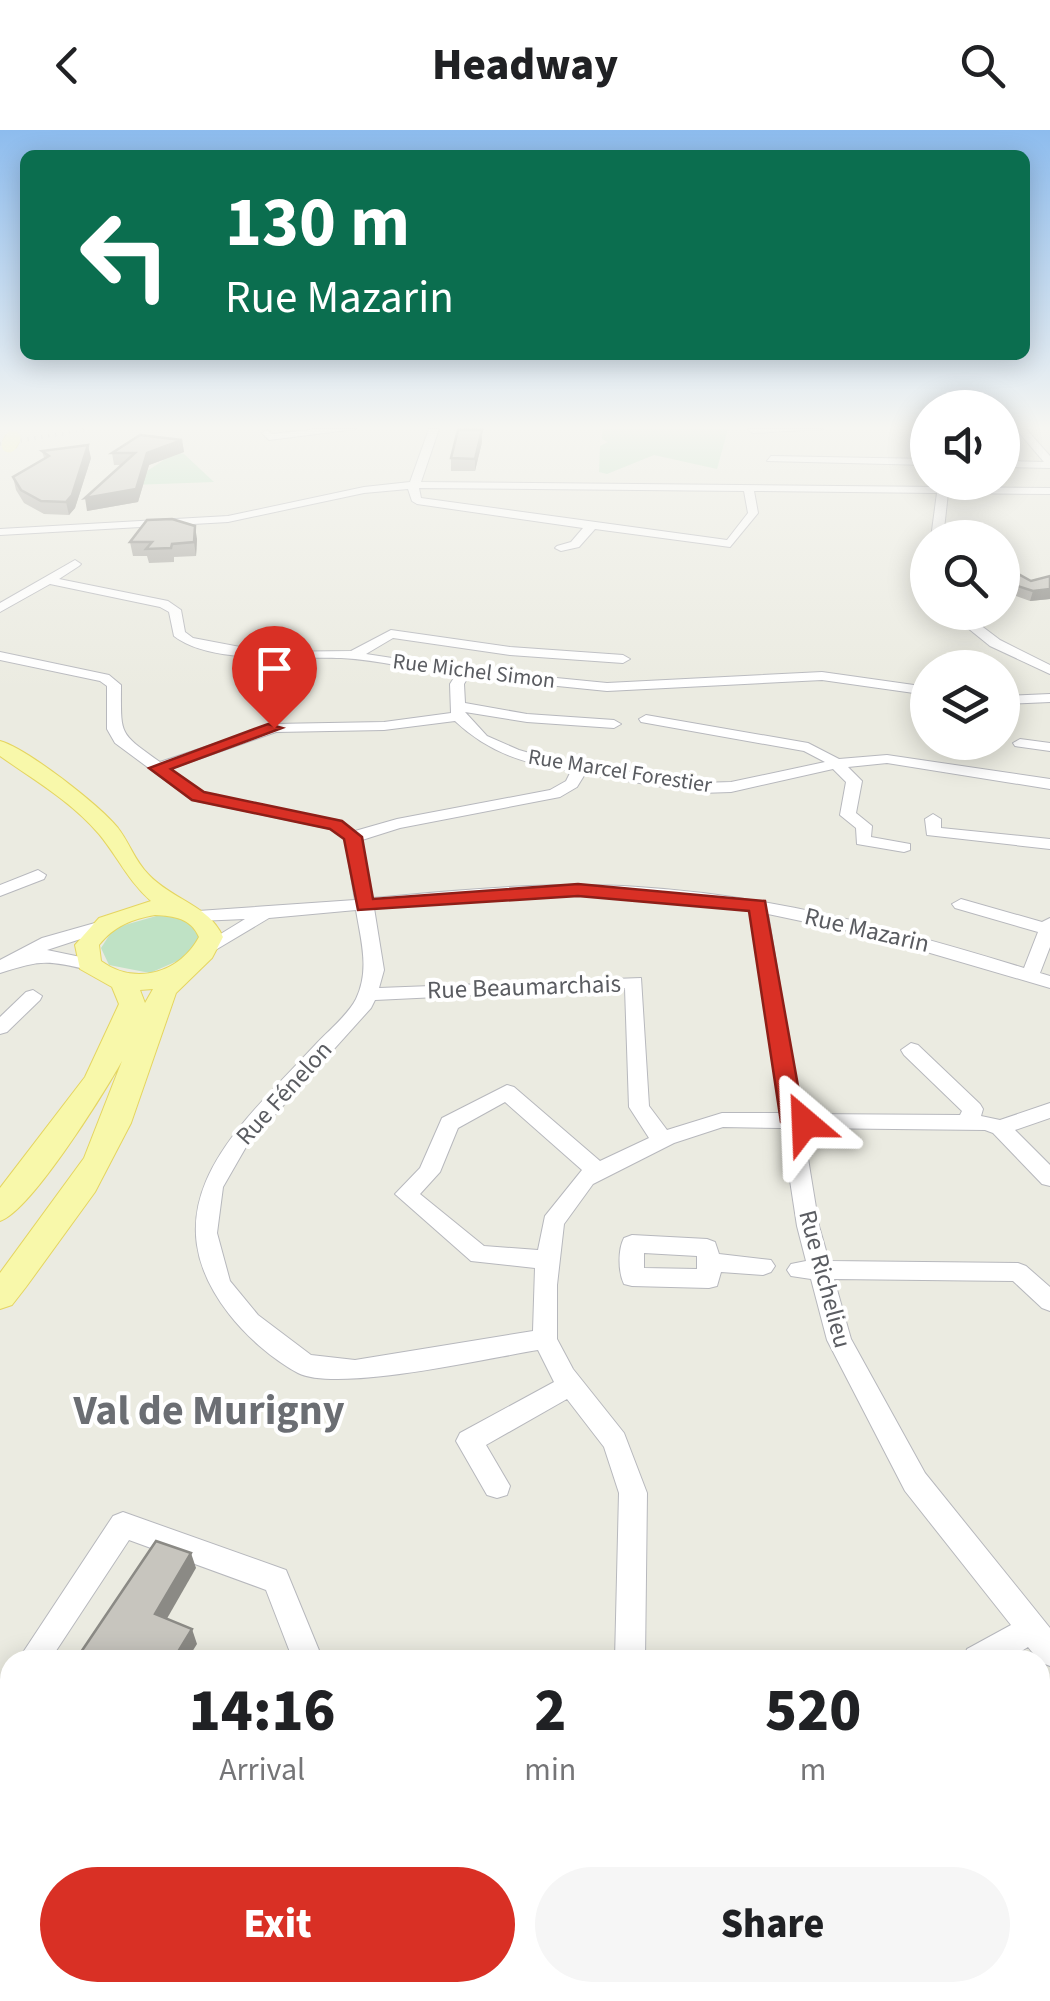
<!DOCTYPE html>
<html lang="en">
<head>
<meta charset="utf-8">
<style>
	body { margin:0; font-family:"Source Sans 3",sans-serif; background:#f6f6f6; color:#202124; height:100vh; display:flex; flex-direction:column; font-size:38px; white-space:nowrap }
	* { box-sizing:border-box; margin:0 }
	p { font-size:32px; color:#757577 }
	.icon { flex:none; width:55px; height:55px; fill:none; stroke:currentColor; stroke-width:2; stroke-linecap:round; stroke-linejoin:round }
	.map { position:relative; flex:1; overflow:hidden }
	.panel { position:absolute; left:0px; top:1520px; width:1050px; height:352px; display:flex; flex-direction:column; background:#fff; border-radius:30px 30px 0 0; box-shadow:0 5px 25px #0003 }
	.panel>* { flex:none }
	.guide { position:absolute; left:20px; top:20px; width:1010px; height:210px; border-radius:15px; box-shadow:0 5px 25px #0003; background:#0b6e4f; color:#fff; overflow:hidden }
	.tools { position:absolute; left:910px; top:260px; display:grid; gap:20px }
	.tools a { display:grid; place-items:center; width:110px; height:110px; border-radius:50%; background:#fff; box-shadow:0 5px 25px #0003; font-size:50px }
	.pin { position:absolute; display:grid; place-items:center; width:85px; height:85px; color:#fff; margin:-102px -42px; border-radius:50% 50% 50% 0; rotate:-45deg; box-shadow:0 0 10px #0007 }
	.pin .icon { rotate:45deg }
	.me { position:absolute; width:110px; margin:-55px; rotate:334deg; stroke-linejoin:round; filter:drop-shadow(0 0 8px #0008) }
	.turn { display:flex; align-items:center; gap:35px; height:210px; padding:0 40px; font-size:45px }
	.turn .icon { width:130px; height:130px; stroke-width:2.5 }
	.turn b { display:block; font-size:70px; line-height:85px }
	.eta { display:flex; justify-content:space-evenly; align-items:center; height:170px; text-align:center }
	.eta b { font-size:60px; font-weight:800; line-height:70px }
	.cta { display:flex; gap:20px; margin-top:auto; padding:20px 40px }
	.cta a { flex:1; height:115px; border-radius:60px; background:#d93025; color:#fff; font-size:40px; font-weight:800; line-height:115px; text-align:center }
	.cta a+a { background:#f6f6f6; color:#202124 }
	header { display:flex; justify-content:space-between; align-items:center; height:130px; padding:0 40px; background:#fff; font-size:45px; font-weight:800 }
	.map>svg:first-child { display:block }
	.green { fill:#bfe2c5 }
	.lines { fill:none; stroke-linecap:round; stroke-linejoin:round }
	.minor-casing { stroke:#b7b8bd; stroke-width:2 }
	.major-casing { stroke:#e5d560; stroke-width:2 }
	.minor { fill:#fff; fill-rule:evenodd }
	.major { fill:#f8f8aa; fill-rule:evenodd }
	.rail { stroke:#b2b3b3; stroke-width:4; stroke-dasharray:1 6; stroke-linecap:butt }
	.major-bridge-casing { stroke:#e5d560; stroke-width:16; stroke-linecap:butt }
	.major-bridge { stroke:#f8f8aa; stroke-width:15 }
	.wall { fill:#aba9a3 }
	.shaded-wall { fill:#8b8a85 }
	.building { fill:#c7c5be; stroke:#8b8a85; stroke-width:2.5 }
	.route { fill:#d93025; stroke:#8d1f18; stroke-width:2.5 }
	.labels { text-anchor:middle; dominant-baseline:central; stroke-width:8; stroke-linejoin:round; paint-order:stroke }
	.far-street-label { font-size:22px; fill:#5a5c61; stroke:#fff }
	.street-label { font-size:25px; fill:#5a5c61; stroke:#fff }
	.near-district-label { font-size:42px; font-weight:bold; fill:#6b6e73; stroke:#fff }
</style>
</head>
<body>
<header><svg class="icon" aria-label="back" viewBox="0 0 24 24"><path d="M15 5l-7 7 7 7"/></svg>Headway<svg class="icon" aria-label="search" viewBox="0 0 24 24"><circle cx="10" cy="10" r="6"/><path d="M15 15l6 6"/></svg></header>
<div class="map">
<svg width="1050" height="1871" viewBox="0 0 1050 1871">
	<rect width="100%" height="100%" fill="#ebebe1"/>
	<g class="green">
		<path d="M602,299H728L717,339L654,325L607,344L599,342L600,316L608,312L602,309Z"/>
		<path d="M173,321L184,324L214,352L132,355C147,337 162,335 173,321Z"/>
		<path d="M160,785C177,786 193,789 200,807L191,825L150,843L109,835L101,818L114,798Z"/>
	</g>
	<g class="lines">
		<g class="minor-casing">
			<g id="minor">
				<path d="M319,299H356L269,310L262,303L267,300L272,304Z"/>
				<path d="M429,299H439L421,352L1050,358V364L948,363L943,408H931L937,363L754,361L758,383L730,417L595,399L579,417L561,421L555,418L557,416L571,412L583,398L417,374L412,371L408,359L364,363L228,392L0,405V399L228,386L364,357L410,352ZM419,358L744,361L748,383L727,410L421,368Z"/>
				<path d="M823,299L753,303L748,300L749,299Z"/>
				<path d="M1016,299H1026L1050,326V338L1002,337V331L1044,332Z"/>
				<path d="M771,326L928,329V335L767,331Z"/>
				<path d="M75,430L81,434L79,436L59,449L168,471L181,480L185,502L193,508L267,522L351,521L391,500L510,517L623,525L630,529L623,533L510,525L393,508L366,524L464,539L607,553L822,542L928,557V565L822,550L607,561L468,547L464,554L465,573L527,584L614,590L621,594L614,598L527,592L465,582L487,606L519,620L550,629L700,653L731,652L825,632L804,621L641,592L639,589L646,585L808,613L839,629L887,625L1050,649V659L887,633L848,637L862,651L856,683L872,696L871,707L910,714V720L904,722L857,714L856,698L840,685L846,652L833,639L731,662L700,663L585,644L577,657L560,667L400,698L362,710L372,768C460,760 549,751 638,757C769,765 898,799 1024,838L1038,802L955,778L952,774L961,769L1042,792L1050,788V817L1040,843L1050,846V858L872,806L768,784L801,984L960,985L962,981L904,925L901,920L911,913L918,915L980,974L983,979L981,986L1000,990L1050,973V988L1015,1000L1050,1035V1056L1042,1054L993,1003L985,1000L803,998L819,1096L829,1131L1018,1133L1026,1136L1050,1157V1181L1042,1178L1013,1151L834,1149L851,1209L925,1343L1050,1498V1536L1040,1532L1028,1517L1007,1530H963L967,1519L1011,1495L905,1361L827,1210L811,1149L791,1146L787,1140L791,1134L806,1131L797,1096L782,998L723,997L674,1013L593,1054L564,1094L557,1155V1209L573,1239L624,1303L647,1363L645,1530H615L619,1363L604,1317L567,1269L486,1315L510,1356L507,1365L497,1368L487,1365L456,1311L460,1303L554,1252L538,1220C489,1228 338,1263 298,1243C273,1230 245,1205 229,1184C143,1073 243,993 316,914C328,901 348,885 356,869C370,840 361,811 356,780L269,788L207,825L201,824L198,820L201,816L245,789L198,791L189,786L198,781L355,770L345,709L331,699L192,670L115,613L107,599V556L100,551L0,530V522L109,545L121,555C121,606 118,602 160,632L274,594L384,592L451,583L450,554L455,546C418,540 379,530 341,528C296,526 211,535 174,506L169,482L160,477L50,454L0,482V473ZM455,591C489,623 525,634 571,641L566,651L550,660L397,689L355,701L336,690L203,663L170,639L276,602L384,600ZM576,765L637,767L750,780L780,983H722L667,1000L649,976L641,848L379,858L384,840L374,778L481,769ZM625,858L629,977L649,1008L600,1031L514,957L507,955L442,988L420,1038L395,1064L471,1131L535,1138L533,1201L355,1230L311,1225L258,1185L230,1151L217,1103L223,1057L246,1017L371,878L375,870ZM505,972L582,1040L545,1086L538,1120L484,1116L420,1064L440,1042L458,998Z"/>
				<path d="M948,482H963L1000,510L1050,535V544L990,516Z"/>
				<path d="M1050,564V572L1002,574V566Z"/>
				<path d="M1020,609L1050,613V621L1015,616L1013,613Z"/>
				<path d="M933,684L941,689V698L1050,709V719L927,705L925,689Z"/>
				<path d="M38,740L46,745L44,749L0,766V755Z"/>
				<path d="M102,791L108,792L111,796L108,800L47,820L95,830L98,834L95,838L89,840C45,830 42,830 0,843V830L42,808Z"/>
				<path d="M33,860L42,866L40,870L7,902L0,904V887L26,862Z"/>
				<path d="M632,1105L707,1109L715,1112L719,1124L771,1130L775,1136L771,1142L763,1145L721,1142L717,1156L709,1158L632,1156L624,1154C618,1142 618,1119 624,1108ZM644,1123L697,1126V1139L644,1138Z"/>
				<path d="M123,1382L286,1440L323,1530H293L266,1460L129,1410L50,1530H18L113,1386Z"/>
				<path d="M10,1549V1590L0,1594V1553Z"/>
				<path d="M360,1862H411L408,1871H356Z"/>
				<path d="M784,1862H820L824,1871H787Z"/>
			</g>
		</g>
		<g class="major-casing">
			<path id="major" d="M0,611C28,619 99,675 118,698C129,712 135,731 148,744C172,770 209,775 223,807L212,828L176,863L131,993L95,1062L26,1157L12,1175L0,1179V1143L84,1028L122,931C104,963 31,1081 0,1091V1058L85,947L119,874L112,857L80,839L75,815L99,788L151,771C128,751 118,727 99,704C72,672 34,650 0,626ZM155,785C174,786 191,788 199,807C180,843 135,856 101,831L99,815C114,796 132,789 155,785ZM153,859L145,873L140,860Z"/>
		</g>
		<use href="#minor" class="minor"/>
		<use href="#major" class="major"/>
		<path class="rail" d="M0,314L88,299"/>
		<g class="major-bridge-casing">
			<path id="major-bridge" d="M9,315L13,308"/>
		</g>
		<use href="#major-bridge" class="major-bridge"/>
	</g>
	<g class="wall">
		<path d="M182,310L184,322L149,335L138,372L87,381L122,335H114L112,323Z"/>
		<path d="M482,312L475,341H451V328Z"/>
		<path d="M42,321L91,328L75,378L69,385L44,384L24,373L16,360L13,347L44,328Z"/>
		<path d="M197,409L196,426L174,427V432L149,433L147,426H133L130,412Z"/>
		<path d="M1002,435L1031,451L1050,446V469L1030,471L1002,461Z"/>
	</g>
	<g class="shaded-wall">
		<path d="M482,300V312L475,341V329Z"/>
		<path d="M182,310L184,322L149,335L138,372L87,381L85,368L147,323Z"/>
		<path d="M88,315L91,328L75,378L69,385L66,372Z"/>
		<path d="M195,396L197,409L196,426L194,412Z"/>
		<path d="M1050,459V469L1030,471L1033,461Z"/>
		<path d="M191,1423L196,1438L161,1499L155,1484Z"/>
		<path d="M192,1499L197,1514L187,1530H173Z"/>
	</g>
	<g class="building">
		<path d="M458,300H482L475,329L451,328Z"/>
		<path d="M140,305L182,310L147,323L136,359L85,368L135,323H112Z"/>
		<path d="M88,315L72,365L66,372L41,371L21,360L13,347L49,326L42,321Z"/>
		<path d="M172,389L195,396L194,412L172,414L171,418L146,419L152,412H130L147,390Z"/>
		<path d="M1002,435L1031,451L1050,446V459L1033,461L1002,451Z"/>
		<path d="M156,1411L191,1423L155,1484L192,1499L173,1530H82L77,1528Z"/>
	</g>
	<linearGradient id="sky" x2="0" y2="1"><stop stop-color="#8dbcee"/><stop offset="0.53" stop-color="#f6f6f2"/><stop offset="1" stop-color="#f6f6f2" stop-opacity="0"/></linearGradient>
	<rect width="1050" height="561" fill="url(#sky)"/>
	<path class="route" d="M268,594L282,598L171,639L204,662L342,691L362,707L373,769L578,754L765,771L803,984L813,987V999L792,1001L781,992L749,781L578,766L358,780L344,709L330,699L192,670L149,638Z"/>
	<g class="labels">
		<g class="far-street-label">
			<text transform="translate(474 541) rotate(7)">Rue Michel Simon</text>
			<text transform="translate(620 641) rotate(9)">Rue Marcel Forestier</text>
		</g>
		<g class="street-label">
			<text transform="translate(867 800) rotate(13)">Rue Mazarin</text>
			<text transform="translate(524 857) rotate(-2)">Rue Beaumarchais</text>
			<text transform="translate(284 963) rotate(-48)">Rue Fénelon</text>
			<text transform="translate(825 1149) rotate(75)">Rue Richelieu</text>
		</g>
		<g class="near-district-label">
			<text x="209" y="1281">Val de Murigny</text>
		</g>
	</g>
</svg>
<div class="tools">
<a><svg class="icon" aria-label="sound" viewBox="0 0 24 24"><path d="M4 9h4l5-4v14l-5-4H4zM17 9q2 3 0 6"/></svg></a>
<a><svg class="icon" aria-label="search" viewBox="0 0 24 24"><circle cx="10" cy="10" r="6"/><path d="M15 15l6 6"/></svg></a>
<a><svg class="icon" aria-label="layers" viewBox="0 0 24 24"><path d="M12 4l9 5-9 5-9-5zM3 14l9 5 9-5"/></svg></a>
</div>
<div class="pin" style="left:274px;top:598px;background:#d93025"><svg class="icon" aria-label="arrive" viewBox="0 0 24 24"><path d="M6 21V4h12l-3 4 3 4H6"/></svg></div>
<svg class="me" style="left:805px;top:993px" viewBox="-20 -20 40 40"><path d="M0-17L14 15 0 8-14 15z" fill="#d93025" stroke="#fff" stroke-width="4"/></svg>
<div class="guide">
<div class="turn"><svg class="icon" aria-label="left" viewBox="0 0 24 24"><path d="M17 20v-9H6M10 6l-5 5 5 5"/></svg><div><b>130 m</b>Rue Mazarin</div></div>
</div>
<section class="panel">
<div class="eta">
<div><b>14:16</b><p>Arrival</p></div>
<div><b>2</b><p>min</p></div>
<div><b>520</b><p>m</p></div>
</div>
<div class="cta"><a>Exit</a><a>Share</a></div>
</section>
</div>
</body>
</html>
